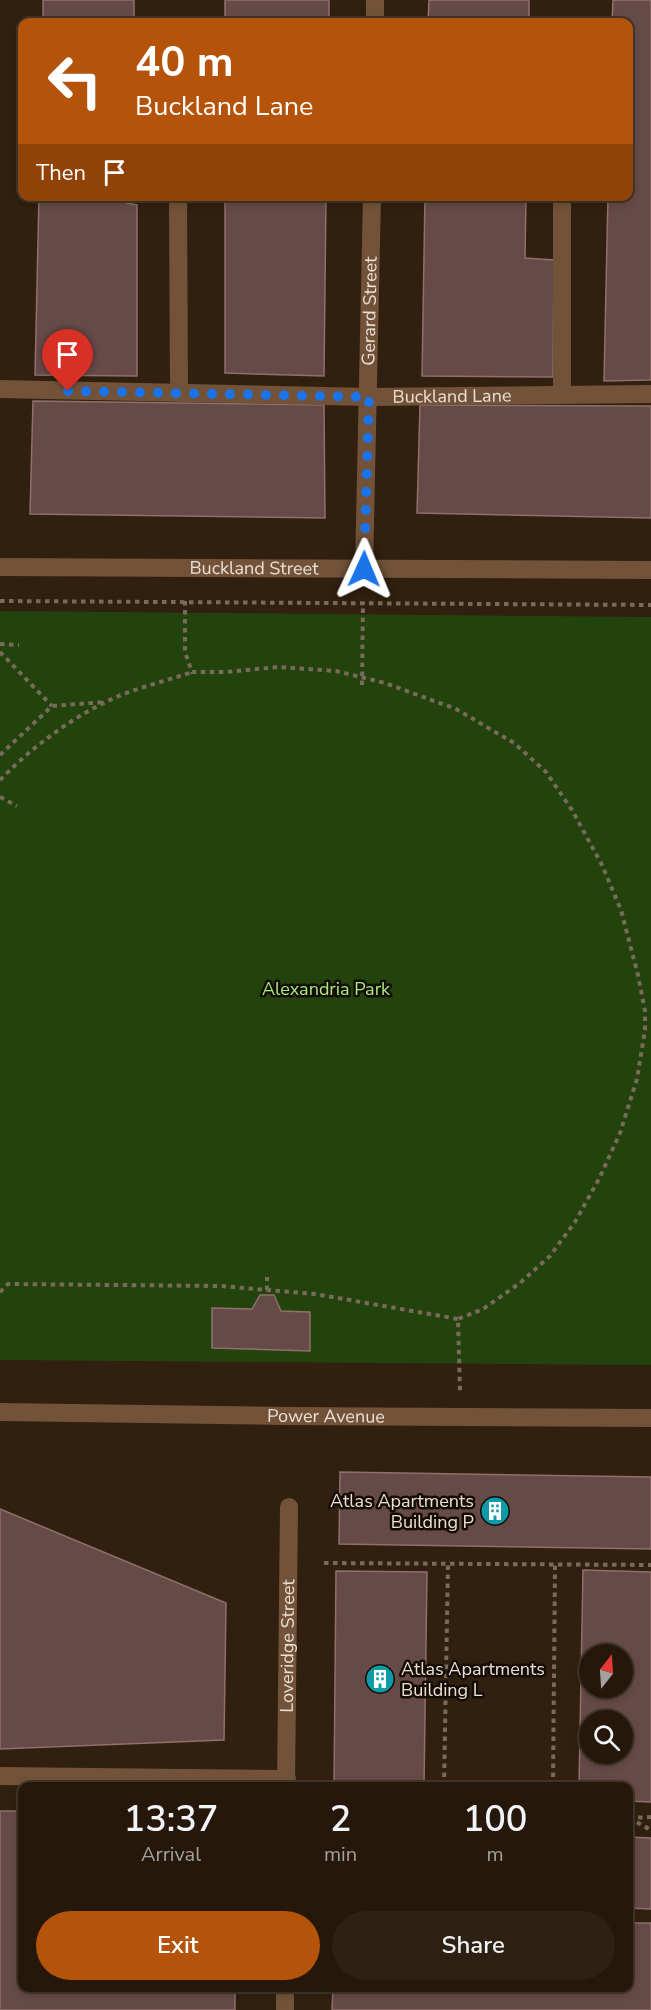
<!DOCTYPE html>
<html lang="en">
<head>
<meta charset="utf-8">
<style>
	body { margin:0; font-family:"Nunito Sans",sans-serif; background:#2d2114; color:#f1f3f6; height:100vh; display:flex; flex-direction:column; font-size:22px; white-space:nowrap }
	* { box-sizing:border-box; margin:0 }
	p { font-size:20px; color:#a3a09d }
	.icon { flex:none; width:33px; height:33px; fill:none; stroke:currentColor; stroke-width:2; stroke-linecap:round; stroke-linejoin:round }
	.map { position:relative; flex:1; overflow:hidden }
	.side { position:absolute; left:18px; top:1782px; width:615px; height:210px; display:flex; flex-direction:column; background:#25180b; border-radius:12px; box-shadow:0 3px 9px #0003,0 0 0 2px #42372c }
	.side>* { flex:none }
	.hud { position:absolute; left:18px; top:18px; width:615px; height:183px; border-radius:12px; box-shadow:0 3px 9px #0003,0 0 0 2px #42372c; background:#b45309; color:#fff; overflow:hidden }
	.needle { width:39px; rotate:17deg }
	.controls { position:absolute; left:579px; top:1644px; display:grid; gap:12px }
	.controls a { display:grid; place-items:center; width:54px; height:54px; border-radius:50%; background:#25180b; box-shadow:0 3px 9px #0003,0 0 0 2px #42372c; font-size:30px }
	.pin { position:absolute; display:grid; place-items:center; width:51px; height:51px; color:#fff; margin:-62px -26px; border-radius:50% 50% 50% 0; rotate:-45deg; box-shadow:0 0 6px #0007 }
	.pin .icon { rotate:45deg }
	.me { position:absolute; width:66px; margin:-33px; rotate:1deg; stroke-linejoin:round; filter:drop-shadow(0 0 4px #0008) }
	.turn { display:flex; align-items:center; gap:21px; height:126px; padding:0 18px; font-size:27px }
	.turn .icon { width:78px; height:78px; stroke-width:2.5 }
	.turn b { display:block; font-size:42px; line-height:51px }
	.then { display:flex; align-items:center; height:57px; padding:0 18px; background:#0003; gap:12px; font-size:22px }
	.eta { display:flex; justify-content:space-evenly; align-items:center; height:102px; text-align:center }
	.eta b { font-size:36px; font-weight:600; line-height:42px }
	.cta { display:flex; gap:12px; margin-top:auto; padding:12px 18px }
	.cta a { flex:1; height:69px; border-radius:36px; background:#b45309; color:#fff; font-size:24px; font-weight:600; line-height:69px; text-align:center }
	.cta a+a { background:#2d2114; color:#f1f3f6 }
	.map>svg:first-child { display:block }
	.green { fill:#22430c }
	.building { fill:#664a47; stroke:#8e706c; stroke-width:1.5; fill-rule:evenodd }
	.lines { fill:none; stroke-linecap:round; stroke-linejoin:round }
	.path { stroke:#796a5b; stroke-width:4; stroke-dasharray:4.5 4.5; stroke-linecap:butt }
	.minor { stroke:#725339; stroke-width:18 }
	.route { stroke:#1a73e8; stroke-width:10; stroke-dasharray:0 18 }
	.labels { text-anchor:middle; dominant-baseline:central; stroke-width:5; stroke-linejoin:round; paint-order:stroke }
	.street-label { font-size:18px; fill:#ece0d6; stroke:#130c05 }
	.park-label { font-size:18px; fill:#a5eb80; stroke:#130c05 }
	.poi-label { font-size:18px; fill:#ece0d6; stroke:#130c05; text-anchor:end }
</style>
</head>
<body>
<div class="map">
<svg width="651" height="2010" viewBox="0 0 651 2010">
	<rect width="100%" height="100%" fill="#31200f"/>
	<path class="green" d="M0,611L651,617V1365L0,1360Z"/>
	<g class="building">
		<rect x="43" y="0" width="91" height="22"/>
		<rect x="225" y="0" width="104" height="22"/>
		<path d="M429,0H529V22H428Z"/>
		<path d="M613,0H651V380L604,381L608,196H628V22H612Z"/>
		<path d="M39,196H127L126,203L137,205V376L35,375Z"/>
		<path d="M225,196H326L324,376L225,373Z"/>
		<path d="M425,196H526L525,258L554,260L553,377L422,376Z"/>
		<path d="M33,401L324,405L325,518L30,514Z"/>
		<path d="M420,405L651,406V518L417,513Z"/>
		<path d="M260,1295H274L281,1311L310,1312V1351L212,1348V1308L252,1309Z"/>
		<path d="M340,1472L651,1477V1549L339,1544Z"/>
		<path d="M0,1509L226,1603L224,1740L0,1749Z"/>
		<path d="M583,1570L651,1572V1802L628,1801V1786H579ZM590,1654H622V1688H590ZM590,1720H622V1754H590Z"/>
		<path d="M336,1571L427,1572L424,1786H334Z"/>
		<path d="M0,1811H22V1988H235V2010H0Z"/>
		<path d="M628,1837L651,1838V1909L628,1908Z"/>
		<path d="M628,1923H651V2010H332L333,1988H628Z"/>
	</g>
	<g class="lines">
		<g class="path">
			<path d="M0,601L651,605"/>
			<path d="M185,601V652L192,672H226L278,667L336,671L385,683L456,709L514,743L546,772L572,810L602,865L621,910L638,975L645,1011V1030L637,1079L620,1133L600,1177L575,1222L550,1256L520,1283L483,1309L458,1319L460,1391"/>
			<path d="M0,644L19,645"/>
			<path d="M0,652L52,706"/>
			<path d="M362,685L363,602"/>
			<path d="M0,755L52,706L105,702"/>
			<path d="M0,780C34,745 76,714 121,695C144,686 169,680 192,672"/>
			<path d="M0,797L17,806"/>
			<path d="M267,1290V1277"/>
			<path d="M0,1292L8,1284L221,1286L267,1290L315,1294L458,1319"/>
			<path d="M324,1563L651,1565"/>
			<path d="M444,1786L448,1564"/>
			<path d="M553,1786L555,1565"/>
			<path d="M629,1818L651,1830"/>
			<path d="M629,1818L651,1817"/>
		</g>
		<g class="minor">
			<path d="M375,22V0"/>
			<path d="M178,196L179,393"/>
			<path id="s1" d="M0,389L369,397L651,394"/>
			<path d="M562,394V196"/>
			<path id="s2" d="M0,567L651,570"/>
			<path id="s3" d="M364,569L372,196"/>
			<path id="s4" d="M0,1412L289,1416L651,1418"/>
			<path d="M0,1776L287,1779"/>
			<path id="s5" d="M286,1786L289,1507"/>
			<path d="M285,2010V1988"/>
		</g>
	</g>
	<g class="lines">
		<path class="route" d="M68,391L369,397L364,569"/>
	</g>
	<defs>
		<g id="building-disc" transform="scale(1.5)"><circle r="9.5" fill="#0f9aa8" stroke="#130c05"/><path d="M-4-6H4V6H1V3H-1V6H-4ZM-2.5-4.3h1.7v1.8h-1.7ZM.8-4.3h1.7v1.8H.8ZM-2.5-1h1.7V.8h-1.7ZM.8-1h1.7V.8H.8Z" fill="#fff"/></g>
	</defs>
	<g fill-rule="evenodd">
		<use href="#building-disc" x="495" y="1511"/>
		<use href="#building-disc" x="380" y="1679"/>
	</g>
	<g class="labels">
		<g class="street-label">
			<text stroke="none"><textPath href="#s3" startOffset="258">Gerard Street</textPath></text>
			<text stroke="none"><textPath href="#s1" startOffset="452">Buckland Lane</textPath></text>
			<text stroke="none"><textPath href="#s2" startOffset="254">Buckland Street</textPath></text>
			<text stroke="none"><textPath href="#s4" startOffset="326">Power Avenue</textPath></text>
			<text stroke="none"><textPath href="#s5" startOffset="140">Loveridge Street</textPath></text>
		</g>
		<g class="park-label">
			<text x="326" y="989">Alexandria Park</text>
		</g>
		<g class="poi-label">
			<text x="474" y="1501">Atlas Apartments<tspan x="474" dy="21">Building P</tspan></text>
			<text x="401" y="1669" text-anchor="start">Atlas Apartments<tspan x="401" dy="21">Building L</tspan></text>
		</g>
	</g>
</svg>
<div class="controls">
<a><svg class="needle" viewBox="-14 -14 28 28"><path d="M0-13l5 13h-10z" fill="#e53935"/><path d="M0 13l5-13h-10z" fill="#a3a09d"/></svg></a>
<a><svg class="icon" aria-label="search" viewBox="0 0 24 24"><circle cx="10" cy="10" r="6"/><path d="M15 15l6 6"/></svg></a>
</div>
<div class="pin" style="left:68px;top:391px;background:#d93025"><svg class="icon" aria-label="arrive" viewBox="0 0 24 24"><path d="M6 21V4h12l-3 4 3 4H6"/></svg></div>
<svg class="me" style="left:364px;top:569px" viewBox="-20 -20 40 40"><path d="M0-17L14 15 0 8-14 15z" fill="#1a73e8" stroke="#fff" stroke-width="4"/></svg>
<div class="hud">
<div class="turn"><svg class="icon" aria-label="left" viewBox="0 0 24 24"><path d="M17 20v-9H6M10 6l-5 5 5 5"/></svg><div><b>40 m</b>Buckland Lane</div></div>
<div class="then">Then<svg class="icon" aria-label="arrive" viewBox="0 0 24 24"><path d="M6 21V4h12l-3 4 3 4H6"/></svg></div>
</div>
<section class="side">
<div class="eta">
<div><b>13:37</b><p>Arrival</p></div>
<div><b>2</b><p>min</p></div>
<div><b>100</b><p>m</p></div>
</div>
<div class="cta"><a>Exit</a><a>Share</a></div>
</section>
</div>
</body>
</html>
